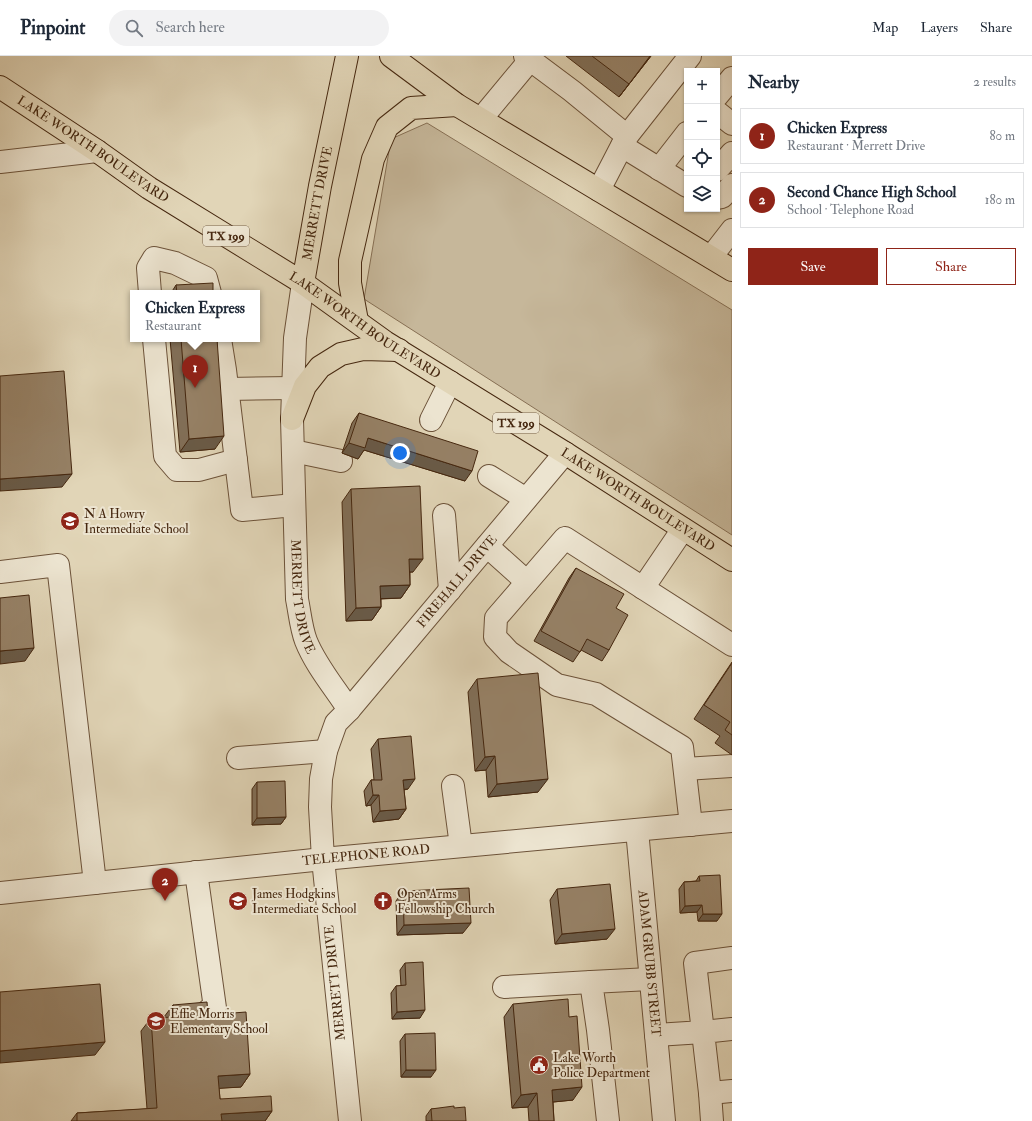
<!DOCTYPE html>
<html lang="en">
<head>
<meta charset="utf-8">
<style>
	:root { --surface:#fff; --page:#f2f2f3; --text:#1f2937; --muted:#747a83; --line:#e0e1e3; --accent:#8f2418 }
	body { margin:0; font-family:"IM FELL Double Pica",serif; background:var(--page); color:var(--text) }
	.controls { position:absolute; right:12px; top:12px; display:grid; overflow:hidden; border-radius:0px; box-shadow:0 1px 3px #0004 }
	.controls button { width:36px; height:36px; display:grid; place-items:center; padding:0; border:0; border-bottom:1px solid var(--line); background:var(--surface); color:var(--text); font:20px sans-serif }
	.you { position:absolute; left:400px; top:397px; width:14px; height:14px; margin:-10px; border:3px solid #fff; border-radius:50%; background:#1a73e8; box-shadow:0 0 0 6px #1a73e833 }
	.badge { display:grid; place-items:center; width:26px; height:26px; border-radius:50%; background:var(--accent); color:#fff; font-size:13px; font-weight:700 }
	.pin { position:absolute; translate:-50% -33px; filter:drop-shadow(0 1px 2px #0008) }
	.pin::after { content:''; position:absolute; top:21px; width:14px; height:12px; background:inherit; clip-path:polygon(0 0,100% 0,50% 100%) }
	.popup { position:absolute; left:130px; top:234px; width:130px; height:52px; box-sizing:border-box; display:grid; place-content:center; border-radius:0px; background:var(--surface); filter:drop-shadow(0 1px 3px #0005); font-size:13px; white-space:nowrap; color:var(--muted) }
	.popup b { font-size:15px; color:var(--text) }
	.popup::after { content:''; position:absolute; left:50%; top:100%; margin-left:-8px; border:8px solid transparent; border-top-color:var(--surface) }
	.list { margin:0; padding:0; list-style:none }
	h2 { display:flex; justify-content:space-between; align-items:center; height:52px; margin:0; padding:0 16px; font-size:17px }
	h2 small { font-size:13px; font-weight:400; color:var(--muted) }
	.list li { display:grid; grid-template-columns:26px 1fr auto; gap:12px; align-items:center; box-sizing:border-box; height:56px; margin:0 8px 8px; padding:0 8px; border:1px solid var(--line); border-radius:0px }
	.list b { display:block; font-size:15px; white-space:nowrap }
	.list p { margin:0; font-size:13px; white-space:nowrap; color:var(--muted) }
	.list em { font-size:13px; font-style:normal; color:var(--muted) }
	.actions { display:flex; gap:8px; padding:12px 16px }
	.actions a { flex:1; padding:9px 0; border:1px solid var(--accent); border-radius:0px; text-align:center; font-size:14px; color:var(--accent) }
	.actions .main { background:var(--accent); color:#fff }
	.icon { flex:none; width:22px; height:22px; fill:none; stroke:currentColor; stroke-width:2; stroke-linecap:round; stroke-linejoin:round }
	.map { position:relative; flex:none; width:732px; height:1065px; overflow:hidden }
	header { display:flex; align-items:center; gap:24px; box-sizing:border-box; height:56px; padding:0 20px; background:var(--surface); border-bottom:1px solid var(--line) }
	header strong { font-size:19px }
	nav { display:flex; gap:22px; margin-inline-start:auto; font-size:14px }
	.search { width:280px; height:36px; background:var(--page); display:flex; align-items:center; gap:10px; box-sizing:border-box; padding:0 14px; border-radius:22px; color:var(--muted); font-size:15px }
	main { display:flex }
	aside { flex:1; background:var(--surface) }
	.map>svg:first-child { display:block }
	.green { fill:#c6b79a; stroke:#866f54 }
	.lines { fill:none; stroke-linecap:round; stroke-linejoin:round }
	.minor-casing { stroke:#6c5239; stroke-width:24 }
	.major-casing { stroke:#45270f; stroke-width:24 }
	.highway-casing { stroke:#45270f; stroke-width:24 }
	.minor { stroke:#ece4d0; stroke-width:22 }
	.major { stroke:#e1d5b7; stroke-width:22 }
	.highway { stroke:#e1d5b7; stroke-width:22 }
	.wall { fill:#816f58; stroke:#45270f }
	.shaded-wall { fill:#695a47; stroke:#45270f }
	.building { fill:#968166; stroke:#45270f }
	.labels { text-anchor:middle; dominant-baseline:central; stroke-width:4; stroke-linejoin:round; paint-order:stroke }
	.shield { fill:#ece4d0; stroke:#776049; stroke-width:1 }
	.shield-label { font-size:12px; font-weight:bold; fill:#45270f }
	.street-label { font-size:13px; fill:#45270f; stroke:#ece4d0 }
	.poi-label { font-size:13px; fill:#45270f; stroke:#ece4d0; text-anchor:start }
</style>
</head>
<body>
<header>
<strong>Pinpoint</strong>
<div class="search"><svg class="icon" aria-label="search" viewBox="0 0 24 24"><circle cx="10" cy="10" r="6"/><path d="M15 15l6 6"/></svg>Search here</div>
<nav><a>Map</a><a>Layers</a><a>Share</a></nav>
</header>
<main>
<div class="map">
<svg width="732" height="1065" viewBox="0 0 732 1065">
	<rect width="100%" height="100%" fill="#e1d5b7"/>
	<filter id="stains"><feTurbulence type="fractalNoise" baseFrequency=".005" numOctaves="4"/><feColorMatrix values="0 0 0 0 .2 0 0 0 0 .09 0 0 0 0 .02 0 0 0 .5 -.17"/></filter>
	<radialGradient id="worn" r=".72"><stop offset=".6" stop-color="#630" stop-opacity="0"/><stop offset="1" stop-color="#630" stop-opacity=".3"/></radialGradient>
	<polygon class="green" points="427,67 732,254 732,479 364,243 391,83"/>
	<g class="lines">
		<g class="minor-casing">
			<g id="minor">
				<polyline points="525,0 572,35 627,80"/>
				<polyline points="717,40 732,22"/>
				<polyline points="717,56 732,68"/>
				<polyline points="481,63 530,4"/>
				<polyline points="622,90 687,130"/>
				<polyline points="0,106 97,95"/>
				<polyline points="659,113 687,77"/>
				<polyline points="717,114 732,97"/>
				<polyline points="599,134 627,80 690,0"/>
				<polyline points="717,142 722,141 732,129"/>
				<polyline points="711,201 732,174"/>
				<path id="s1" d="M 303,227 L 295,282 L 292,363 L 297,543 C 300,558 301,572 306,585 C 316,610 335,632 349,654"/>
				<polyline points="150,237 148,212 154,202 175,207 206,222 210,237"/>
				<polyline points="154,283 165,400 177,414 199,414 236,404"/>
				<polyline points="220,283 225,314 242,454 294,449"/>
				<polyline points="227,333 293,332"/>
				<polyline points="431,364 450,326"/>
				<polyline points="293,395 341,405"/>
				<polyline points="489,420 526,443"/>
				<polyline points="444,459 450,534"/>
				<polyline points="487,490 527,526"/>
				<polyline points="0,516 58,509 95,827"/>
				<polyline points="643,532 683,473"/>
				<polyline points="238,702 326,695"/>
				<polyline points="685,713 732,710"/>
				<polyline points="453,730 461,790"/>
				<polyline points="691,769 682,691 596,638 557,629 509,596 495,581 496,562 565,482 732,589"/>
				<path id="s2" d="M 637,774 L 664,1065"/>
				<polyline points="196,816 215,952 209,954"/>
				<path id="s3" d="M 0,837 L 323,803 L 732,765"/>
				<polyline points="504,931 591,926"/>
				<polyline points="732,973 703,976 710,1037 732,1035"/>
				<polyline points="656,979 703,976 695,907 732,902"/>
				<polyline points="710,1037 712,1065"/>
				<path id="s4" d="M 350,1065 L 323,803 L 320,751 L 321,723 L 326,695 L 336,667 L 349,654 L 565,397"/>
				<polyline points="608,1065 598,974 591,926 650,923"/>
			</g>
		</g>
		<g class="major-casing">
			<g id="major">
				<path id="s5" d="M 303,227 L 320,130 L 347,0"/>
			</g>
		</g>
		<g class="highway-casing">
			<g id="highway">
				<polyline points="391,0 457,49 732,214"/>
				<path id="s6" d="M 0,31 L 97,95 L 149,132 L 303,227 L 385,286 L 565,397 L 732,504"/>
				<polyline points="357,265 350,227 350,205 373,103 387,71 411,52 457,49"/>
				<polyline points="292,363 305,330 320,311 341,298 363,293 399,294"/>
			</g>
		</g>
		<use href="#minor" class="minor"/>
		<use href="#major" class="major"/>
		<use href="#highway" class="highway"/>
	</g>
	<g class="wall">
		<polygon points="566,0 651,0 619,41"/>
		<polygon points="176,229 213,237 171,237"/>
		<polygon points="170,283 217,283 215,393 180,396"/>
		<polygon points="359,357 465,425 364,394 358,403 342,397 352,367"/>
		<polygon points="351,433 413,516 410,516 410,529 401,542 381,543 381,551 372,564 346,565 342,446"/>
		<polygon points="576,512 616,552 609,594 602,605 581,594 573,606 534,585 569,522"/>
		<polygon points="732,606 732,699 715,687 720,680 694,663"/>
		<polygon points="477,623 538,736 488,741 486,714 475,715 468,636"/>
		<polygon points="378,683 408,733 404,734 406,753 399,763 373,766 371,749 366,750 364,735 371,724 374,724 371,693"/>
		<polygon points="257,726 286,761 281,768 252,769 252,733"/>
		<polygon points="699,820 717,865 698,865 697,856 680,857 679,833 684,826 696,825"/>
		<polygon points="557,833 607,883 555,888 550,844"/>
		<polygon points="403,835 463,877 397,879 396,845"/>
		<polygon points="405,907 420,962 392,963 391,937 396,930 401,930 400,914"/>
		<polygon points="513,948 573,1044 553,1046 554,1065 529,1065 528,1051 512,1052 504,961"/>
		<polygon points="173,949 208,959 250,1018 241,1031 219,1032 220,1043 272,1055 265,1065 71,1065 77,1057 147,1053 141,975 151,962 164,961"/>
		<polygon points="405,978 431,1021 401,1021 400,985"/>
		<polygon points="454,1052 466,1065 426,1065 426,1060 431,1053"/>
	</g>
	<g class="shaded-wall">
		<polygon points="650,0 651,0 619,41 629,28"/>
		<polygon points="224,380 215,393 180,396 189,383"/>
		<polygon points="368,382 472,415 465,425 364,394 358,403 342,397 349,387"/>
		<polygon points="72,418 62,431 0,435 0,423"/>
		<polygon points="409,503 423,503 413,516 400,516"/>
		<polygon points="410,529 401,542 371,543 380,530"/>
		<polygon points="381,551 372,564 346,565 356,552"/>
		<polygon points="34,592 25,605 0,608 0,595"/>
		<polygon points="495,700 486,714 475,715 485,701"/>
		<polygon points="415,723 408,733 396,734 403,724"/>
		<polygon points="548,723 538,736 488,741 497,728"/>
		<polygon points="373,739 379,739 371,749 366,750"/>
		<polygon points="406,753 399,763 373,766 380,755"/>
		<polygon points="286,761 281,768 252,769 257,762"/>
		<polygon points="702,849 697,856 680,857 685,850"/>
		<polygon points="703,858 722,858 717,865 698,865"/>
		<polygon points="471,867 463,877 397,879 404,869"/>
		<polygon points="615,873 607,883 555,888 562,878"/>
		<polygon points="425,954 420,962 392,963 397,956"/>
		<polygon points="105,986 95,999 0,1007 0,995"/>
		<polygon points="406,1014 436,1014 431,1021 401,1021"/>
		<polygon points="250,1018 241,1031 209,1033 218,1020"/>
		<polygon points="582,1031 573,1044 543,1047 552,1034"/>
		<polygon points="537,1037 528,1051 512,1052 521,1039"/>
		<polygon points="272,1055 265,1065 217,1065 221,1058"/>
	</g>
	<g class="building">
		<polygon points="592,0 650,0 629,28"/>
		<polygon points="213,227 213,237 177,237 176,229"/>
		<polygon points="181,283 217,283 224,380 189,383"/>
		<polygon points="64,315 72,418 0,423 0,320"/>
		<polygon points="359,357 478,395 472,415 368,382 365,392 349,387"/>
		<polygon points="420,430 423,503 409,503 410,529 380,530 381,551 356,552 351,433"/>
		<polygon points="576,512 624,538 616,552 628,559 609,594 587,583 580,596 541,575"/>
		<polygon points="29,539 34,592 0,595 0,542"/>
		<polygon points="732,607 732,679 725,674 730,666 704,649"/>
		<polygon points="538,617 548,723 497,728 495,700 485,701 477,623"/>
		<polygon points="411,680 415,723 403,724 406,753 380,755 379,739 373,739 371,724 382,724 378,683"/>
		<polygon points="285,725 286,761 257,762 257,726"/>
		<polygon points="720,819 722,858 703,858 702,849 685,850 684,826 700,825 699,820"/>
		<polygon points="610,828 615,873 562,878 557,833"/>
		<polygon points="469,832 471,867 404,869 403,835"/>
		<polygon points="423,906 425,954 397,956 396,930 406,929 405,907"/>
		<polygon points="100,928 105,986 0,995 0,936"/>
		<polygon points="568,943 569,961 577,960 582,1031 552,1034 554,1065 539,1065 537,1037 521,1039 513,948"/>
		<polygon points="207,946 208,959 246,956 250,1018 218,1020 220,1043 271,1040 272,1055 221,1058 222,1065 77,1065 77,1057 157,1052 151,962 174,961 173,949"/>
		<polygon points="435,977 436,1014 406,1014 405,978"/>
		<polygon points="454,1050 454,1052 465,1051 466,1065 432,1065 431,1053"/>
	</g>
	<defs>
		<g id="school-disc" transform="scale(1)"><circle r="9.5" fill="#8f2418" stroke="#ece4d0"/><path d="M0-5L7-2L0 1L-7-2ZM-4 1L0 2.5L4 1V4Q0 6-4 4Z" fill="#fff"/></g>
		<g id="church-disc" transform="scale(1)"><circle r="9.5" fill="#8f2418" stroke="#ece4d0"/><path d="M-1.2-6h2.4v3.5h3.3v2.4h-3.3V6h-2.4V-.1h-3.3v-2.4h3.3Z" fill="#fff"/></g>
		<g id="civic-disc" transform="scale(1)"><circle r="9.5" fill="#8f2418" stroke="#ece4d0"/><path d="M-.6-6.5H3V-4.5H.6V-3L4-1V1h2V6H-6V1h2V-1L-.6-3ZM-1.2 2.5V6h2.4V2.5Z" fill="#fff"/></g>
	</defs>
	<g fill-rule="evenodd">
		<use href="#school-disc" x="70" y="465"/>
		<use href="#school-disc" x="238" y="845"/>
		<use href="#church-disc" x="383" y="845"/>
		<use href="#school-disc" x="156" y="965"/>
		<use href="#civic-disc" x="539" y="1009"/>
	</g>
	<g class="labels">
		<g class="shield">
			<rect x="203" y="170" width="46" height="20" rx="3"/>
			<rect x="493" y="357" width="46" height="20" rx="3"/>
		</g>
		<g class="shield-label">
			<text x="226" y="180">TX 199</text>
			<text x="516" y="367">TX 199</text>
		</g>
		<g class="street-label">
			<text stroke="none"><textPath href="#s6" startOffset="112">LAKE WORTH BOULEVARD</textPath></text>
			<text stroke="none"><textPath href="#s5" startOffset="81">MERRETT DRIVE</textPath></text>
			<text stroke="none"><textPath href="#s6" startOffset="436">LAKE WORTH BOULEVARD</textPath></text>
			<text stroke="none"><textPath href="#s6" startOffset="760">LAKE WORTH BOULEVARD</textPath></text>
			<text stroke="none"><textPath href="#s4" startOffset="588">FIREHALL DRIVE</textPath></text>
			<text stroke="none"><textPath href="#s1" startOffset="315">MERRETT DRIVE</textPath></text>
			<text stroke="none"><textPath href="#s3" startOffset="368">TELEPHONE ROAD</textPath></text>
			<text stroke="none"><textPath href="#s2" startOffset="134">ADAM GRUBB STREET</textPath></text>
			<text transform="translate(335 927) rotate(-96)">MERRETT DRIVE</text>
		</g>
		<g class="poi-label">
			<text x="84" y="458">N A Howry<tspan x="84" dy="15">Intermediate School</tspan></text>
			<text x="252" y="838">James Hodgkins<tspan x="252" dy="15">Intermediate School</tspan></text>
			<text x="397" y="838">Open Arms<tspan x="397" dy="15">Fellowship Church</tspan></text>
			<text x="170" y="958">Effie Morris<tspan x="170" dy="15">Elementary School</tspan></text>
			<text x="553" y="1002">Lake Worth<tspan x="553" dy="15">Police Department</tspan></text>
		</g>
	</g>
	<rect width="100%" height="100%" filter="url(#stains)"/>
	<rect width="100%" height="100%" fill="url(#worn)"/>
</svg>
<div class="controls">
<button>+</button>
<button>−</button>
<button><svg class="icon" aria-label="locate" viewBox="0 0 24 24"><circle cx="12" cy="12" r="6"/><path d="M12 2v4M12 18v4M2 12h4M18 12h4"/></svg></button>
<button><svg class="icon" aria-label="layers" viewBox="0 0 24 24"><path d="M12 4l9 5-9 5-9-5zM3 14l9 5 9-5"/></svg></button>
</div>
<div class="you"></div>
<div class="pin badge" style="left:195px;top:332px">1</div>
<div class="popup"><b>Chicken Express</b>Restaurant</div>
<div class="pin badge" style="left:165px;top:845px">2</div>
</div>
<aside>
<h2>Nearby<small>2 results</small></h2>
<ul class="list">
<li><span class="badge">1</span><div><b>Chicken Express</b><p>Restaurant · Merrett Drive</p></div><em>80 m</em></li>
<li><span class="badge">2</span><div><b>Second Chance High School</b><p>School · Telephone Road</p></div><em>180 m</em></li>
</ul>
<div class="actions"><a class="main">Save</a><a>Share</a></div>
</aside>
</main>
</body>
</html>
